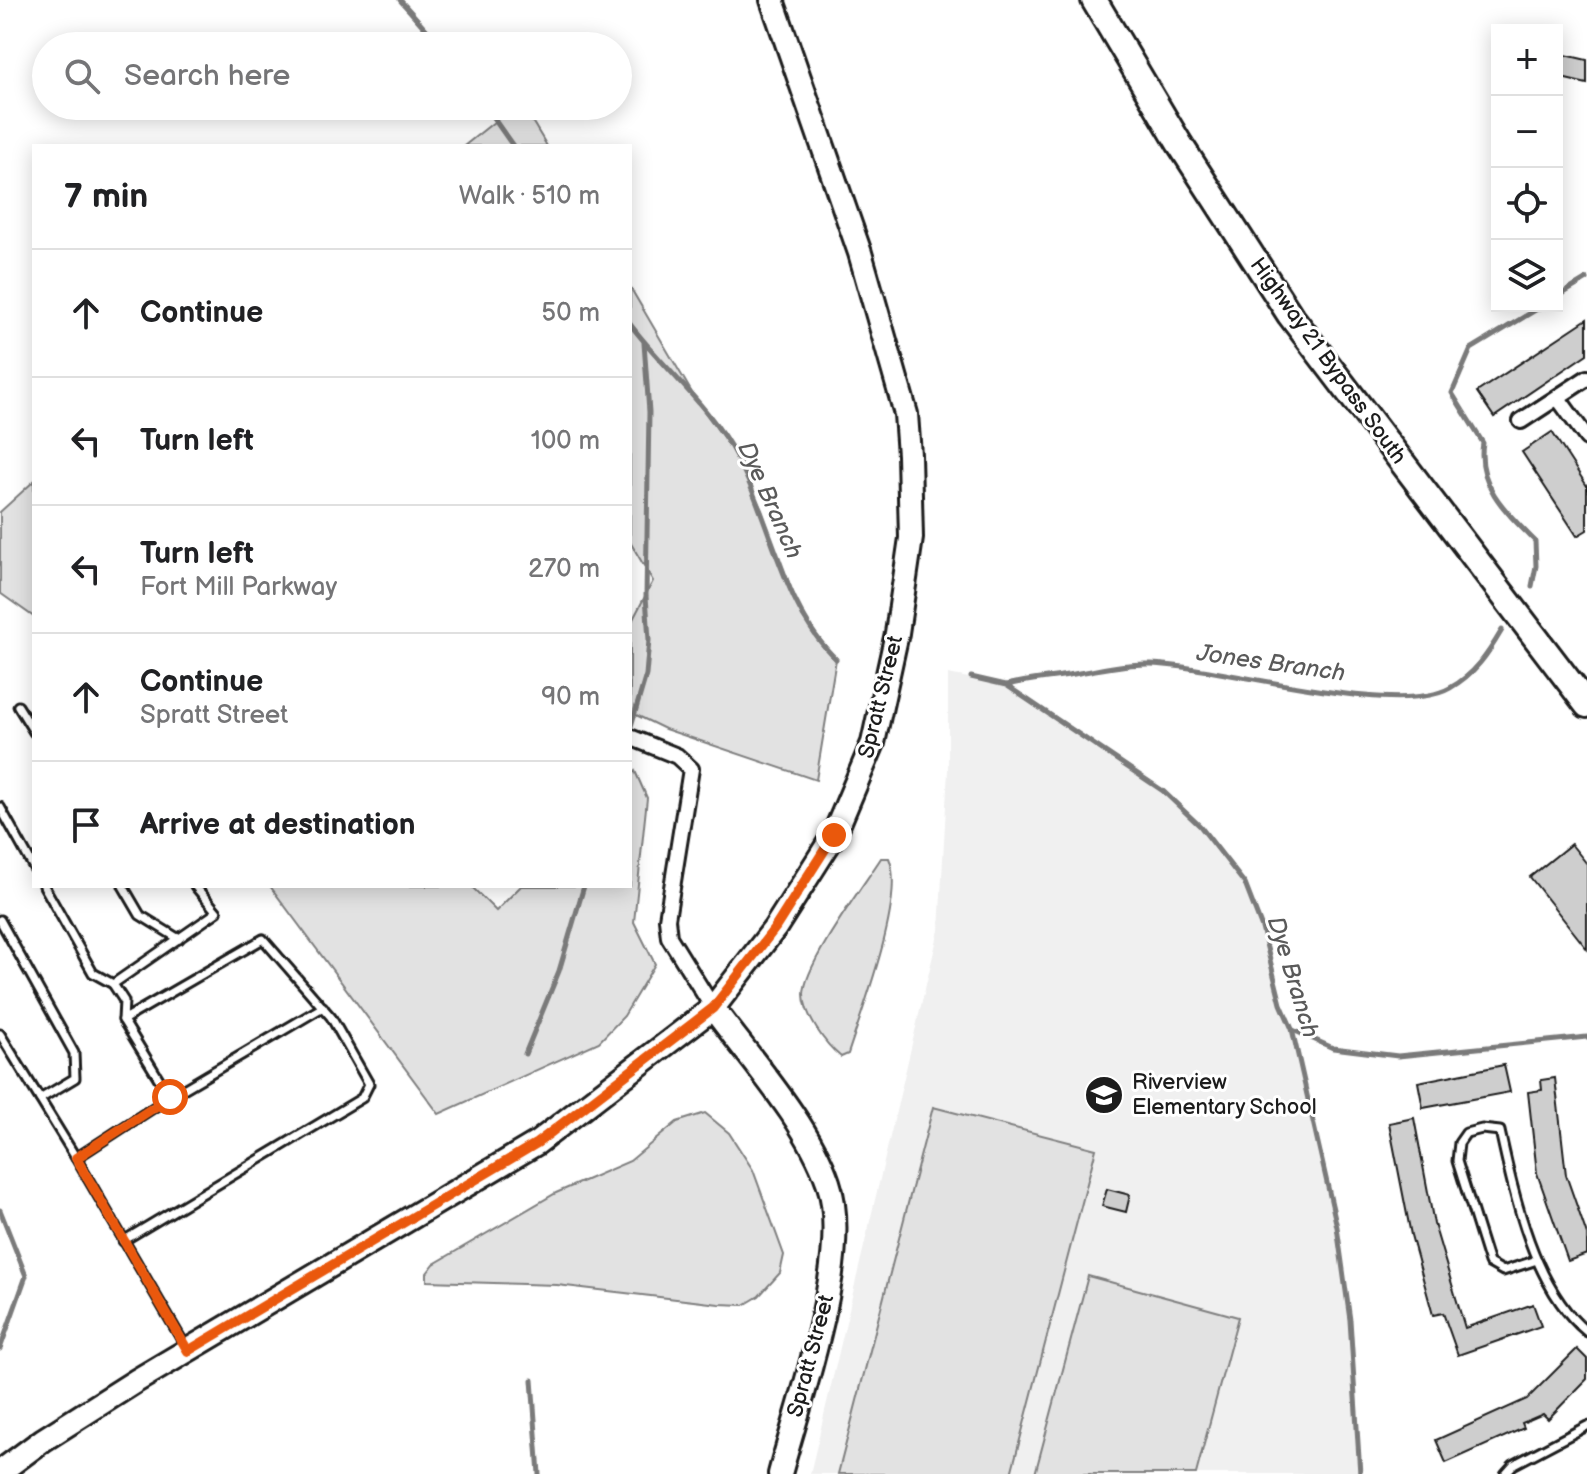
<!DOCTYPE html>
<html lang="en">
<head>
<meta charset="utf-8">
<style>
	:root { --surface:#fff; --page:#f6f6f6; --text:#202124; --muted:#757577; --line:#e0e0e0 }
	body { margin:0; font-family:"Balsamiq Sans",sans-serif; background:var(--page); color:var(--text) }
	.controls { position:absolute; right:24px; top:24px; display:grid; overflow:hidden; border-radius:0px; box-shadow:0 4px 20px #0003 }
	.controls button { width:72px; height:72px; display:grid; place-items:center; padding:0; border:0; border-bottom:2px solid var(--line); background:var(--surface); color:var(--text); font:40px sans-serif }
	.stop { position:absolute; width:24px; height:24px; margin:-18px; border:6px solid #ea580c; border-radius:50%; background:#fff }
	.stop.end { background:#ea580c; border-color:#fff; box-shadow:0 2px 8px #0008 }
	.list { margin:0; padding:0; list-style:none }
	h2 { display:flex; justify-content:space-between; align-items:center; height:104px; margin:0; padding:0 32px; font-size:34px }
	h2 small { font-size:26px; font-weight:400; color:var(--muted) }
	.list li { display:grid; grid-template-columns:52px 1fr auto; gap:24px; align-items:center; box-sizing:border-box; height:128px; padding:0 32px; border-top:2px solid var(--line) }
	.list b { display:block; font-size:30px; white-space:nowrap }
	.list p { margin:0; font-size:26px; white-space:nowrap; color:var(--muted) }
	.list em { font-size:26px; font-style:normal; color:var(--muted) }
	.icon { flex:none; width:44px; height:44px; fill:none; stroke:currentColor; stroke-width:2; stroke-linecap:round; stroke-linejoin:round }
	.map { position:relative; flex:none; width:1587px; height:1474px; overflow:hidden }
	.search { position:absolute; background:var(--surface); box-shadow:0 4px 20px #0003; left:32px; top:32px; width:600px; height:88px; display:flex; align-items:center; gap:20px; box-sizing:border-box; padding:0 28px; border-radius:44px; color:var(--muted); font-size:30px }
	.panel { position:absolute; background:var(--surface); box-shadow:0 4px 20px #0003; left:32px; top:144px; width:600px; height:744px; border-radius:0px }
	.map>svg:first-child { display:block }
	.built { fill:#f0f0f0 }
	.green { fill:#e2e2e2; stroke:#7f7f7f; stroke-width:2 }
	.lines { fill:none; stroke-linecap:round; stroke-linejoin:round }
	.stream { stroke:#7a7a7a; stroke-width:5 }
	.building { fill:#cecece; stroke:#1c1c1c; stroke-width:2 }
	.service-casing { stroke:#1c1c1c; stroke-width:13 }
	.minor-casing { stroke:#1c1c1c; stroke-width:20 }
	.secondary-casing { stroke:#1c1c1c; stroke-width:28 }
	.primary-casing { stroke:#1c1c1c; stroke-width:30 }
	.service { stroke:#fff; stroke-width:7 }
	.minor { stroke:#fff; stroke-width:14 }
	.secondary { stroke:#fff; stroke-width:22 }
	.primary { stroke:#fff; stroke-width:24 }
	.route { stroke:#ea580c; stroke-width:10 }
	.labels { text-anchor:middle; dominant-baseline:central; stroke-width:6; stroke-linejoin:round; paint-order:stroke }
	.street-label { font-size:22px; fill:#1c1c1c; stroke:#fff }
	.poi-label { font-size:22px; fill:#1c1c1c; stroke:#fff; text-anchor:start }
	.water-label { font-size:24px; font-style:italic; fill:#5a5a5a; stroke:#fff }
</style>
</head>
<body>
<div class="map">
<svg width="1587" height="1474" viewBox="0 0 1587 1474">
	<rect width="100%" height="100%" fill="#fff"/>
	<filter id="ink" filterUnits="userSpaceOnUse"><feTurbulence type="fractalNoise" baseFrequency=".0125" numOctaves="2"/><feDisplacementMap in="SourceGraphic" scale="16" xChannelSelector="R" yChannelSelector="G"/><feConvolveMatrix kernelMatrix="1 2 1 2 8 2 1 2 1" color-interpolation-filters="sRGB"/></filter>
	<g filter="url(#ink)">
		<polygon class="built" points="948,674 1006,685 1163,791 1221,849 1245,884 1262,928 1281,1004 1292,1029 1337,1227 1350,1320 1360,1474 810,1474 939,930 948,770"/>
		<g class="green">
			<polygon points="514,106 523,106 547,146 464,146"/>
			<polygon points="630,287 698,403 736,455 762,510 802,617 836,659 816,780 665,729 630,712 630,625 653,581 630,542"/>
			<polygon points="34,481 34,617 0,593 0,512"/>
			<polygon points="635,771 647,798 634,922 655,964 624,1016 599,1042 439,1114 270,886 471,886 496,911 521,886 630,886 630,776"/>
			<path d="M 881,858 L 889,858 C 906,898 862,1010 848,1054 L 841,1057 C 825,1044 804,1015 804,994 C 804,965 863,886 881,858 Z"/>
			<polygon points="933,1107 1096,1149 1011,1474 838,1474"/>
			<polygon points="705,1113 729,1133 753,1170 784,1255 780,1273 759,1296 744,1305 719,1304 557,1285 427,1281 427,1273 434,1264 556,1193 630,1161 677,1122"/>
			<polygon points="1088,1276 1238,1317 1196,1474 1035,1474"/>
		</g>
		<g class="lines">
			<g class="stream">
				<polyline points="400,0 441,46"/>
				<polyline points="485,106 513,146"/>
				<polyline points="1557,297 1587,279"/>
				<path d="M 630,324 C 664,369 711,407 737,458 C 772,522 783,609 836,659"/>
				<path d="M 1532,586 L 1536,566 L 1535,541 C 1507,513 1476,485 1483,443 L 1452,393 L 1471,349 L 1542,306"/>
				<polyline points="971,677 1006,685 1163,791 1200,826 1245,884 1262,928 1281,1004 1292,1029 1337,1227 1350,1320 1360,1474"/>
				<path d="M 1007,685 C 1031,679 1055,678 1079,673 C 1103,669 1127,663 1151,664 C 1221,666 1396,719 1450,688 C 1475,674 1488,654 1502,630"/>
				<polyline points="631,726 646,675 649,640 646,596 649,412 644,343"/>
				<polyline points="1293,1030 1333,1048 1398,1056 1587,1037"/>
				<polyline points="525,1054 559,971 584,886"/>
				<polyline points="0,1210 26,1276 0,1349"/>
				<polyline points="532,1380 539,1474"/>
			</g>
		</g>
		<g class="building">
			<polygon points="1557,53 1587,60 1587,84 1557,77"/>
			<polygon points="1587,319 1587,354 1494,417 1477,392"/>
			<polygon points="1552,432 1587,486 1587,530 1577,536 1522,452"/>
			<polygon points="1571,844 1587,864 1587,949 1530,877"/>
			<polygon points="1504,1065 1510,1092 1423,1108 1418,1082"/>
			<polygon points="1555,1078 1566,1175 1587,1235 1587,1254 1568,1261 1537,1173 1528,1092 1542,1090 1541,1080"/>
			<polygon points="1414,1118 1434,1224 1465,1328 1533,1304 1541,1326 1458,1355 1443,1313 1433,1315 1411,1235 1389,1123"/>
			<polygon points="1107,1189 1130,1195 1126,1212 1102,1206"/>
			<polygon points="1577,1349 1587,1359 1587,1379 1548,1419 1543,1414 1522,1423 1524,1428 1446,1463 1436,1440 1527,1399"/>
		</g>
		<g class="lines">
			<g class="service-casing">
				<g id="service">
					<polyline points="18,706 34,732"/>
					<polyline points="0,807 34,868"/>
					<polyline points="44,886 93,973 113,984"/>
					<polyline points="123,886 140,915 179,939"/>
					<polyline points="0,920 74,1053 75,1078 40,1099"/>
					<polyline points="123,1020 263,939 331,1017 369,1084 362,1098 123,1241"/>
					<polyline points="0,1034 76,1158"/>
					<polyline points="170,1097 123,1020 124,1001 113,984 217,912 195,886"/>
					<path d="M 1537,1260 L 1503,1271 L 1489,1263 L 1457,1161 L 1459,1143 L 1466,1133 L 1482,1129 L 1500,1131 C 1514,1195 1534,1289 1587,1332"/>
					<polyline points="187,1349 76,1158 170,1097 323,1007"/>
					<polyline points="1505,1474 1513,1465 1587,1426"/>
				</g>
			</g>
			<g class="minor-casing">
				<g id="minor">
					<polyline points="1558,398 1587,438"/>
					<polyline points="1521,421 1587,378"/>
					<polyline points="630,737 677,756 691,769 667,919 669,937 713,1008"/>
				</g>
			</g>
			<g class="secondary-casing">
				<g id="secondary">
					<path d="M 713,1008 C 751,1060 807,1121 828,1182 C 853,1254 800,1398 780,1474"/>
					<polyline points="0,1472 43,1440 136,1381 537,1143 713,1008 775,928 834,835 873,743 897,633 911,538 909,455 906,414 860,253 772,0"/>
				</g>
			</g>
			<g class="primary-casing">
				<polyline id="primary" points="1094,0 1179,143 1290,315 1587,705"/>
			</g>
			<use href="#service" class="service"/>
			<use href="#minor" class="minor"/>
			<use href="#secondary" class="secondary"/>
			<use href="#primary" class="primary"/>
		</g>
	</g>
	<g class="lines" filter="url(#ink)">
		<polyline class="route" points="170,1097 76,1158 188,1351 537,1143 713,1008 775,928 834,835"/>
	</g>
	<defs>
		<g id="school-disc" transform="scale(2)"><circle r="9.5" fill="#1c1c1c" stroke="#fff"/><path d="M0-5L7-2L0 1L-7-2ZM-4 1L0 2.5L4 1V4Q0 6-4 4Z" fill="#fff"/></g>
	</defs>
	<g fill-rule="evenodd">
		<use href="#school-disc" x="1104" y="1095"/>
	</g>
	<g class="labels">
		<g class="street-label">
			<text transform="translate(1328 361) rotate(54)">Highway 21 Bypass South</text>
			<text transform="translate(881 697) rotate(-76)">Spratt Street</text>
			<text transform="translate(811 1356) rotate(-75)">Spratt Street</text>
		</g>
		<g class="poi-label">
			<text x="1132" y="1082">Riverview<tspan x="1132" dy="25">Elementary School</tspan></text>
		</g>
		<g class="water-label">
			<text transform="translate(770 500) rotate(66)">Dye Branch</text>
			<text transform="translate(1271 663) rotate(8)">Jones Branch</text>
			<text transform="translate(1293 977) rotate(73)">Dye Branch</text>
		</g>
	</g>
</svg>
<div class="controls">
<button>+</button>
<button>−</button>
<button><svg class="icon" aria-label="locate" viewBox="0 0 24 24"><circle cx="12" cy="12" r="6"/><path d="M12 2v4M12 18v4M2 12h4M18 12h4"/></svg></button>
<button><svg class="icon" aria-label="layers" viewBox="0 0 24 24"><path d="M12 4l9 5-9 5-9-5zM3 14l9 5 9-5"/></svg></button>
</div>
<div class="stop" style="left:170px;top:1097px"></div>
<div class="stop end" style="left:834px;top:835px"></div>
<div class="search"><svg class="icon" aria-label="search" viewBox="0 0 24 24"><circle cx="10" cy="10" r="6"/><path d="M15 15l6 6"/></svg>Search here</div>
<section class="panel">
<h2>7 min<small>Walk · 510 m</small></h2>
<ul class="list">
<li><svg class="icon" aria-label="ahead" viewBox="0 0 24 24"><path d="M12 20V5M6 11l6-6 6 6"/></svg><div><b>Continue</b></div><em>50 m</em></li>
<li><svg class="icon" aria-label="left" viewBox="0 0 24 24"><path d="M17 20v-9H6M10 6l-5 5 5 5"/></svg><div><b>Turn left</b></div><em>100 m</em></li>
<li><svg class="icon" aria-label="left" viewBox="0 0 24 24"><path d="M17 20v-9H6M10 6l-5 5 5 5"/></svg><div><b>Turn left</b><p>Fort Mill Parkway</p></div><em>270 m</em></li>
<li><svg class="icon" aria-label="ahead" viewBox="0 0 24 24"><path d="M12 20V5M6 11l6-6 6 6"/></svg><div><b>Continue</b><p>Spratt Street</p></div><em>90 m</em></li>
<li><svg class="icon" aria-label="arrive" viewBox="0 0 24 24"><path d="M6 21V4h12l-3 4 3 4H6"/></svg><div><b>Arrive at destination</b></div></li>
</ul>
</section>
</div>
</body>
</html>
